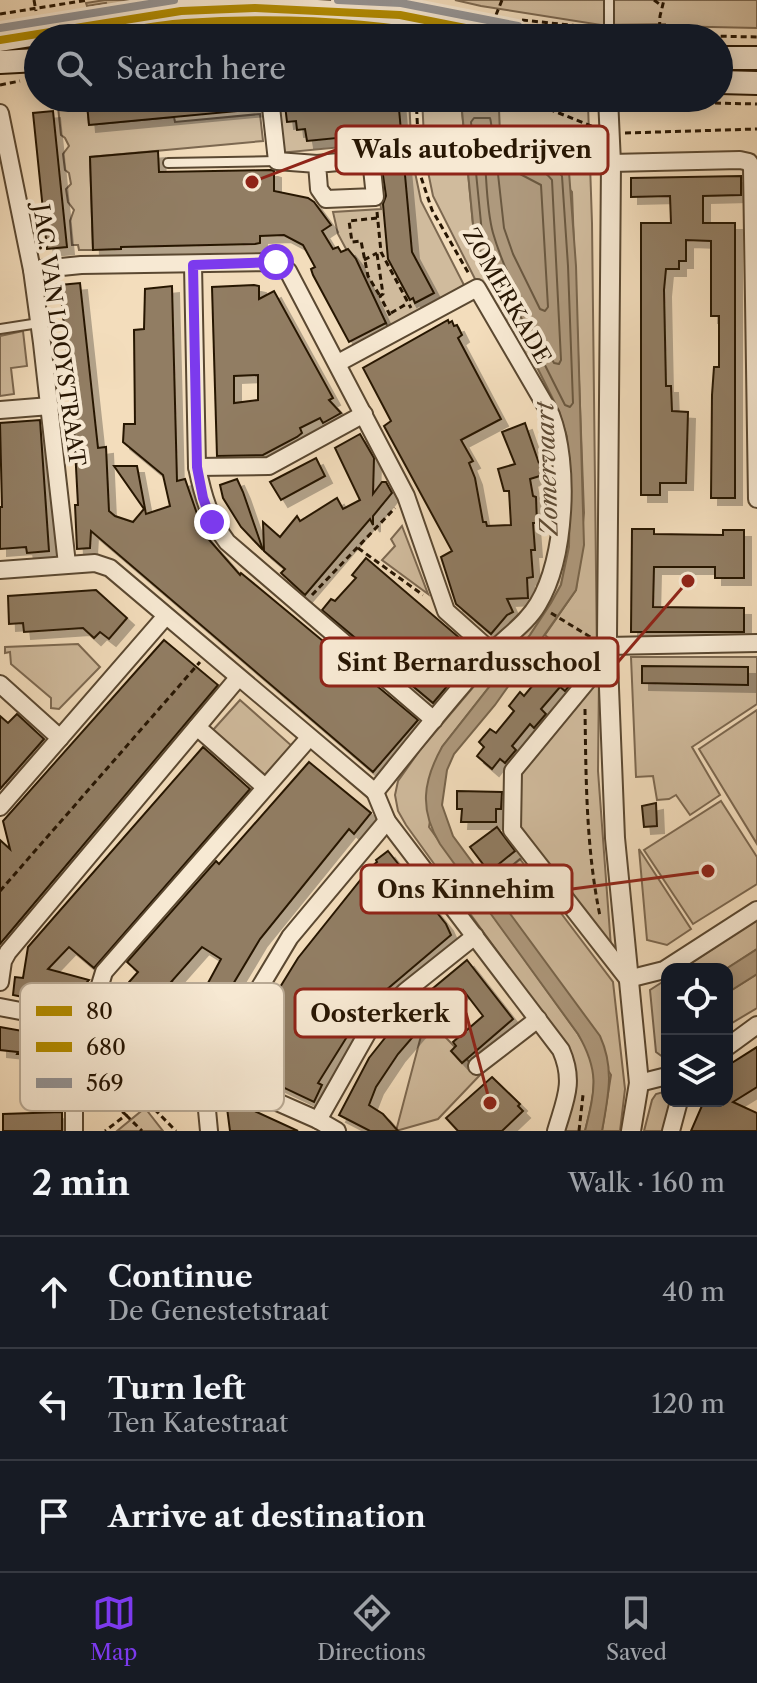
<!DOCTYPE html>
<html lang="en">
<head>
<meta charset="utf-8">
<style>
	:root { --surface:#171b24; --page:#242831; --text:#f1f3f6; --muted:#9ea1a6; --line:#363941; --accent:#7c3aed }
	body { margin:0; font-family:"Libre Caslon Text",serif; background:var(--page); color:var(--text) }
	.controls { position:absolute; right:24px; bottom:24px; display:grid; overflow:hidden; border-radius:16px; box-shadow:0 4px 20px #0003 }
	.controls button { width:72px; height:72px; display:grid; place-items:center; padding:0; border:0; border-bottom:2px solid var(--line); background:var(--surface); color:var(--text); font:40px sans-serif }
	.stop { position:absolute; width:24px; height:24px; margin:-18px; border:6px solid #7c3aed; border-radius:50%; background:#fff }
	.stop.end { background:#7c3aed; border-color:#fff; box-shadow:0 2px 8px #0008 }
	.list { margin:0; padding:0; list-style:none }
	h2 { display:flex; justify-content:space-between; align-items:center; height:104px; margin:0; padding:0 32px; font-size:34px }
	h2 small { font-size:26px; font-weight:400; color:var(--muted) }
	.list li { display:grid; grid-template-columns:52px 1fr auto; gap:24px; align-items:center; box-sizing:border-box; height:112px; padding:0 32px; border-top:2px solid var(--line) }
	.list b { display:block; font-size:30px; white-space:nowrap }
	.list p { margin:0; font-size:26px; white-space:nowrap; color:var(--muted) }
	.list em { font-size:26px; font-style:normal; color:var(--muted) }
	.icon { flex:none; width:44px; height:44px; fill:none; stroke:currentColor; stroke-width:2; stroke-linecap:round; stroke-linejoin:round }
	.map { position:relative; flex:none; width:757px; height:1131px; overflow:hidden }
	.search { position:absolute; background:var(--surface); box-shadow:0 4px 20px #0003; left:24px; right:24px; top:24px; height:88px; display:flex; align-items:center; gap:20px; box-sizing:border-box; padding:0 28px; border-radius:44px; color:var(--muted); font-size:30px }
	.sheet { height:440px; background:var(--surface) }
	nav { display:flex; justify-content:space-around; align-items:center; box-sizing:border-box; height:112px; border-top:2px solid var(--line); background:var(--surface); font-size:22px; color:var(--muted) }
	nav a { display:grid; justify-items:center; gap:4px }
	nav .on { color:var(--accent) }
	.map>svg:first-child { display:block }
	.green { fill:#d0bb9d; stroke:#7c6850; stroke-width:2 }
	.water { fill:#ae997d; stroke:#78654c; stroke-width:2 }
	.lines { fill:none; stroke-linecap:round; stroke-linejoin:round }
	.shore { stroke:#6a5840; stroke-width:2 }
	.building { fill:#917d63; stroke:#271603; stroke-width:2; fill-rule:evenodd; filter:url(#shadow) }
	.service-casing { stroke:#5a4831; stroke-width:12 }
	.minor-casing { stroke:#5a4831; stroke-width:20 }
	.tertiary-casing { stroke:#5a4831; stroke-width:22 }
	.secondary-casing { stroke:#271603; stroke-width:26 }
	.path { stroke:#271603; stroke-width:3; stroke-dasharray:6 4; stroke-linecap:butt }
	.service { stroke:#f7e9d3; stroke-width:8 }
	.minor { stroke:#f7e9d3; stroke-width:16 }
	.tertiary { stroke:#f7e9d3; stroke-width:18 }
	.secondary { stroke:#f7e9d3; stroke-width:22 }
	.bus-1-casing { stroke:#f7e9d3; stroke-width:14 }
	.bus-2-casing { stroke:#f7e9d3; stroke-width:14 }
	.bus-3-casing { stroke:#f7e9d3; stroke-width:14 }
	.bus-1 { stroke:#b38c01; stroke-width:8 }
	.bus-2 { stroke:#b38c01; stroke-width:8 }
	.bus-3 { stroke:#949495; stroke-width:8 }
	.route { stroke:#7c3aed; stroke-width:10 }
	.labels { text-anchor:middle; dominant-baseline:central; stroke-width:8; stroke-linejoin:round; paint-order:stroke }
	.street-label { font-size:22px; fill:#271603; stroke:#f7e9d3 }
	.water-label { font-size:24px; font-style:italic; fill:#5d4a34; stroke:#f7e9d3 }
	.key { fill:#f7e9d3; stroke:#b9aa95; stroke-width:2 }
	.key-label { font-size:22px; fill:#271603 }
	.leader { fill:none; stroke:#8f2418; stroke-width:3 }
	.callout-dot { fill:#8f2418; stroke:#f7e9d3; stroke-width:3 }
	.callout { fill:#f7e9d3; stroke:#8f2418; stroke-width:3 }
	.callout-label { font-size:24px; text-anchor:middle; font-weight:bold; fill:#271603 }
</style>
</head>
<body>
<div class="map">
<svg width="757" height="1131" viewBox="0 0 757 1131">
	<defs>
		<filter id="shadow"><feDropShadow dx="7" dy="7" stdDeviation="0" flood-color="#0004"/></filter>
	</defs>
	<rect width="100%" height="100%" fill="#f3ddbc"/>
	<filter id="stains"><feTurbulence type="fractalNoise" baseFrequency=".0025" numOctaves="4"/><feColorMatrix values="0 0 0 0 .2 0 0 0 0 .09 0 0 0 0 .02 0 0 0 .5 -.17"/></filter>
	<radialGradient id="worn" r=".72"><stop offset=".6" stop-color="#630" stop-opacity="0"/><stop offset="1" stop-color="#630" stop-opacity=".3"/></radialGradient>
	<g class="green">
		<polygon points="105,0 264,0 107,8 106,3 87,6 86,3"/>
		<polygon points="455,0 757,0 757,28 665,26 665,24 601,25 481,6"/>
		<polygon points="216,18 327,19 327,27 219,27 117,38 57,38 126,27"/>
		<polygon points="273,98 409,98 412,158 421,201 464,285 389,329 338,234 333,212 381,209 374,144 279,153"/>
		<path d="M 422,98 L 546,98 L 588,104 L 592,223 L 597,658 L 586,670 L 545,635 L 576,590 L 584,513 L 572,192 L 530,145 L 509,141 L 462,111 L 474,235 L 486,265 L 559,410 L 567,437 L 570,493 L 569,547 L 561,585 L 551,603 L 530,635 L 442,747 L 429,827 L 578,1034 C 582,1041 589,1050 591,1058 C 598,1081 591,1108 585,1131 L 563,1131 L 574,1083 L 574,1064 L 562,1041 L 406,825 L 398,811 L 395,795 L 398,781 L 420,750 L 536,613 L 565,512 L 542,392 L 475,279 L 433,196 L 425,157 Z"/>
		<polygon points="87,104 89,125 174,117 175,122 260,114 263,141 90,157 93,250 79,250 78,245 72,245 70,221 74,210 68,202 66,189 71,184 69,173 65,170 63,154 69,146 65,138 61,135 58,107"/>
		<polygon points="23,331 27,366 11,368 14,394 0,396 0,336"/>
		<polygon points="402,526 428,594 382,560 395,546 391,539"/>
		<polygon points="78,644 100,667 59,709 51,708 51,698 11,664 10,652 5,653 5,647"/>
		<polygon points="631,657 757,657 757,704 692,747 720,795 690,815 676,795 669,799 657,800 653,776 636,777"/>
		<polygon points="599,679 598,771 611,947 518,827 519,776"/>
		<polygon points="240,700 293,747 266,776 213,730"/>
		<polygon points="757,710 757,844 699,749"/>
		<polygon points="721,801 757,857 757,884 693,924 644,850"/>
		<polygon points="639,849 691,929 667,945 647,940"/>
		<polygon points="520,859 613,982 625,1089 620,1131 602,1131 611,1075 488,885"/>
		<polygon points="757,920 757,949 726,969 682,969"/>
		<polygon points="757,974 757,1008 727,1026 727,993"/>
		<polygon points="667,979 667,1060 656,1052 650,990"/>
		<polygon points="426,1017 481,1074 438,1119 396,1131"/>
		<polygon points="667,1091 667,1101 674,1101 665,1131 644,1131 652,1100 656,1094"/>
		<polygon points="145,1108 163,1131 117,1131"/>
	</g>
	<g class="water">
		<path d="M 499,109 L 500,134 C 511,142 520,141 531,146 C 546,151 559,160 569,172 L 576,266 L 584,545 L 576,590 L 495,705 L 454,754 L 447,770 L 442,805 L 453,836 L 600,1036 C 615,1069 608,1097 602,1131 L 585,1131 C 595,1090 600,1072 578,1034 L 440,844 C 419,810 423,781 442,747 L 530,635 L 551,603 L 561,585 L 569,547 L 570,493 L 567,437 L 559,411 L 486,265 L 474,234 L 462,111 Z"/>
		<polygon points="757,949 757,974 727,993 726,969"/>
	</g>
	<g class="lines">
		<g class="shore">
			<path d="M 490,118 C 492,124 491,133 494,138 C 503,154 544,151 562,176 L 568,266 L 573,403 L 570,407 L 565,405 L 493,262 L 482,233 L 471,122 L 474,118 Z"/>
			<path d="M 487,148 C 493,151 498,156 504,158 C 521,164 540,164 552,180 L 561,360 L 559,364 L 554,363 C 532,322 506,278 493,233 C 486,208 487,178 484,152 Z"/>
			<polygon points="501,170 520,174 541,185 548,307 545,311 540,309 513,254 504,228 498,174"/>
		</g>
	</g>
	<g class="building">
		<polygon points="154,98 258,98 259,109 89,125 87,104"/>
		<polygon points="358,98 398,98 412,252 434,293 415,303 413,298 410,300 388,259 383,204 386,196 377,134 307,141 305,129 297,130 296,121 287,122 285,105"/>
		<polygon points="53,111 67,247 47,249 33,113"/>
		<polygon points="158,151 159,172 271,170 274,171 274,191 308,198 314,202 331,225 322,231 333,249 338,247 341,252 348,249 356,259 386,323 349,342 313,275 311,269 315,267 303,245 284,235 260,236 260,243 255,244 121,247 121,249 93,250 90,157"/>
		<polygon points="741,176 741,195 703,196 703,223 735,223 735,498 711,498 712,395 714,367 719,367 719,316 711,316 711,241 686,240 686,261 679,261 679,269 666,269 664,290 666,386 671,386 672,411 688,412 686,483 660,483 660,495 641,495 641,223 671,223 670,196 631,197 631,178"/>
		<polygon points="80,283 98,448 106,447 109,511 115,516 133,522 144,509 114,466 137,466 146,514 170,506 163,475 123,442 124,424 135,424 134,330 144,329 145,289 172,286 177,481 185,479 204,534 240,575 241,573 264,592 418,720 373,772 91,531 90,548 77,549 75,505 78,505 74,429 60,285"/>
		<path d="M 254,285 L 259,286 L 259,299 L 274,291 L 333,398 L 329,400 L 341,413 L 323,423 L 320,418 L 300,428 L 302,433 L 297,437 L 263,455 L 217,456 L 212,287 ZM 258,375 L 258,400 L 234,403 L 234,376 Z"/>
		<polygon points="448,320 449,323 452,321 454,326 457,325 462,335 458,338 501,419 461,440 473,461 469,463 475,478 483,522 486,522 487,526 511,525 509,491 504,491 498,469 515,464 502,432 525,423 543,475 530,479 533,496 536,497 537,523 533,523 535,550 531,550 533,577 527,578 528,598 507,599 513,612 507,615 491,634 456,604 441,557 452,551 384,426 391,421 363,368"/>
		<polygon points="40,420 49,551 27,553 26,547 0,549 0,507 2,507 0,423"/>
		<polygon points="360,434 374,458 373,494 382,482 386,482 392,493 373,516 373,525 370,519 305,595 281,573 285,569 264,551 263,522 280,537 297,516 300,521 337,498 343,509 360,500 335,448"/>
		<polygon points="316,458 325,476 281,500 270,482"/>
		<polygon points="237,479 243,492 263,550 241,527 223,498 220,485"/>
		<polygon points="632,529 654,529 654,534 723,535 723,530 744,530 744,578 715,578 715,567 654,567 653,607 744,608 744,632 631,632"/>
		<polygon points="366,558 476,652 433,703 322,610 331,599 335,601 356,578 352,575"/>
		<polygon points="96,590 127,618 109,639 100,632 94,638 83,628 24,632 23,623 9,624 8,596"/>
		<polygon points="164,640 218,685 0,944 0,840 10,849 3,821"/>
		<polygon points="550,656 576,677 565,691 560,687 541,709 546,714 534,728 530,724 512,746 516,750 505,763 500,759 492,769 477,756 484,747 479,742 490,729 496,733 514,711 509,706 520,692 524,696 543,673 539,670"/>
		<polygon points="642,666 748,667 748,685 642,683"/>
		<polygon points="17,714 44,739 0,789 0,716 8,723"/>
		<polygon points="203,747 250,789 94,968 69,947 48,969 89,980 80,990 87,991 81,1009 13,995 15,977 23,978 28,947"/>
		<path d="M 309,762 L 371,813 L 354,834 L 349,829 L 260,939 L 220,1006 L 205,1049 L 108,1015 L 117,988 L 123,989 L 138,972 L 127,962 L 216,861 L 219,864 ZM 202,947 L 221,959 L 202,994 L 171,982 Z"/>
		<polygon points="457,791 502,792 501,809 496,809 496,822 461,822 462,809 457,809"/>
		<polygon points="656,803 657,826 644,827 642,806"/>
		<polygon points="497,827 515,851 489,872 470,847"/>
		<polygon points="388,851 446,924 451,935 365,1008 318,1083 322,1085 314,1102 236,1065 240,1052 298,958 370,868 377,862 376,860"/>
		<polygon points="467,960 513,1019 462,1063 451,1051 456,1046 453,1042 483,1016 463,990 417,1032 398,1054 376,1087 369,1105 383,1114 398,1131 370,1131 339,1115 369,1058 408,1009"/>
		<polygon points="0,1027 34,1033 34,1038 50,1038 49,1042 62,1042 62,1091 30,1091 30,1054 17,1054 18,1052 0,1050"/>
		<polygon points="757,1047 757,1087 733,1102 757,1113 757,1131 691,1131 704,1101 727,1101 727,1066"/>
		<polygon points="492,1077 520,1104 518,1106 523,1111 502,1131 458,1131 446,1118"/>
		<polygon points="235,1102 298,1131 230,1131 227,1108"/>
		<polygon points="62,1112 62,1131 3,1131 3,1114"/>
	</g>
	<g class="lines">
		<g class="service-casing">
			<g id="service">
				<polyline points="609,0 609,38"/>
				<polyline points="168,163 277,161"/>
				<polyline points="0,329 39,323"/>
			</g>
		</g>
		<g class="minor-casing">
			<g id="minor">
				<polyline points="270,98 277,161 317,164 371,159 375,197 326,199 319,189 317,164"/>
				<polyline points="0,113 32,270 42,343 67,564"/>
				<polyline points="611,163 740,160 749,162 752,168 757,499"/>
				<path d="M 193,265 L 197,467 C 203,496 209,518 227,542 L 434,720"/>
				<polyline points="32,270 81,265 276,262 288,271 406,496 446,611 492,652"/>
				<path d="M 338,363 L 477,288 L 551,415 C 570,464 566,558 538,604 C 527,623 507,636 492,652 C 451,696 413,745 375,792"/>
				<polyline points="0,410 50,406"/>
				<polyline points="197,467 269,466 364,414"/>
				<polyline points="0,570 95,563 110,568 375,792"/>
				<polyline points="607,646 757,643"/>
				<polyline points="607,657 513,771 512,830 628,979 664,970 757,910"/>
				<polyline points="0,684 60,738"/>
				<polyline points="197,727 265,787"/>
				<path d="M 375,792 L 387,821 L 561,1050 C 575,1082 565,1100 556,1131"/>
				<polyline points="0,807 165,617"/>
				<polyline points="0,982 3,961 8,952 238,678"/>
				<polyline points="0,1007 88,1024 209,1072 318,1120 337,1131"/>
				<polyline points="88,1024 104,972 309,738"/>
				<polyline points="727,1047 757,1025"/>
				<polyline points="477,1066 538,1019"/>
				<polyline points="639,1083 667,1076"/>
				<polyline points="318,1120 373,1023 406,991 475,936"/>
				<polyline points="74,1131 74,1022"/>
				<polyline points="209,1131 207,1110 209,1072 290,937 387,821"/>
				<polyline points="671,1131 679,1101"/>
			</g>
		</g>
		<g class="tertiary-casing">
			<polyline id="tertiary" points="608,98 611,163 607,638 615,838 639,1083 631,1131"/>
		</g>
		<g class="secondary-casing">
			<g id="secondary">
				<path d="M 188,38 C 247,32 308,30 367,38"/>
				<polyline points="0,40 181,11 255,8 400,15 516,38"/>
				<polyline points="719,58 757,58"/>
				<polyline points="0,62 38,60"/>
				<polyline points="719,82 757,83"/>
			</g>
		</g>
		<g class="path">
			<polyline points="34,0 36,11"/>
			<polyline points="654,0 662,6"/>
			<polyline points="0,14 88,0"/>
			<polyline points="496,15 502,0"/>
			<polyline points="522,20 598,28"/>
			<polyline points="621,30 660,35 757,37"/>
			<polyline points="659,38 660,16 664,0"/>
			<polyline points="0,85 20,81"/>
			<polyline points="416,98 420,174 432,210 469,274"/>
			<polyline points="521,98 594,127"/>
			<polyline points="625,101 757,104"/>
			<polyline points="625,133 757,129"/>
			<polyline points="377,212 381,252 411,308"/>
			<polyline points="377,218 349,221 352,242 361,241 368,276 380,296"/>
			<polyline points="377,254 383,294 380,296 392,319"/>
			<polyline points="364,260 377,253"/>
			<polyline points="391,313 408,303"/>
			<polyline points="358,548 423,595"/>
			<polyline points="312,595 395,508"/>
			<polyline points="551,613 592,638"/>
			<path d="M 585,709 C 586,779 586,848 600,916"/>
			<polyline points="0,891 200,662"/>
			<polyline points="90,1047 95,1049 176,1131"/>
			<polyline points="97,1049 173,1076"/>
			<polyline points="188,1081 190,1082 191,1095"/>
			<polyline points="104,1095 119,1076"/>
			<polyline points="89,1098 104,1095 126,1115 105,1131"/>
			<polyline points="126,1115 142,1131"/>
			<polyline points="579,1131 583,1095"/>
		</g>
		<use href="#service" class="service"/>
		<use href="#minor" class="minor"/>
		<use href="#tertiary" class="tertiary"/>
		<use href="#secondary" class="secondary"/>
		<g class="bus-1-casing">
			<polyline id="bus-1" points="0,40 181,11 255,8 400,15 516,38"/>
		</g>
		<g class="bus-2-casing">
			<path id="bus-2" d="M 88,38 C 120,33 153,25 185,23 C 274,17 367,21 454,38"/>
		</g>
		<g class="bus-3-casing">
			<g id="bus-3">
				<polyline points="338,0 401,3 518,26"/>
				<polyline points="0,28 174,0"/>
			</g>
		</g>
		<use href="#bus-1" class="bus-1"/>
		<use href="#bus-2" class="bus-2"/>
		<use href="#bus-3" class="bus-3"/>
	</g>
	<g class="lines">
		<polyline class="route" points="212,522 203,498 197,467 193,265 276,262"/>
	</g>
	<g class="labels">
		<g class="street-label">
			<text transform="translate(507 296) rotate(60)">ZOMERKADE</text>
			<text transform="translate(59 335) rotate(82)">JAC. VAN LOOYSTRAAT</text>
		</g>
		<g class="water-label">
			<text transform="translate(547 469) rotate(-92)">Zomervaart</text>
		</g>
	</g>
	<rect x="20" y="983" width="264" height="128" rx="12" class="key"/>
	<rect x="36" y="1006" width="36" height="10" fill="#b38c01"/>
	<rect x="36" y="1042" width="36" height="10" fill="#b38c01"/>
	<rect x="36" y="1078" width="36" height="10" fill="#949495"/>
	<g class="key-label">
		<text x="86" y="1019">80</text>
		<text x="86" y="1055">680</text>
		<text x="86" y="1091">569</text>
	</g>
	<path class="leader" d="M252 182L336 150M688 581L618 662M708 871L572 889M490 1103L466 1013"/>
	<g class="callout-dot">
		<circle cx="252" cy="182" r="8"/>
		<circle cx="688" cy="581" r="8"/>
		<circle cx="708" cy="871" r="8"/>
		<circle cx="490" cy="1103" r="8"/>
	</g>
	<g class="callout">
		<rect x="336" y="126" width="272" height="48" rx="8"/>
		<rect x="321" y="638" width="297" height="48" rx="8"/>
		<rect x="361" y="865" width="211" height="48" rx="8"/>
		<rect x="295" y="989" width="171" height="48" rx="8"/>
	</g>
	<g class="callout-label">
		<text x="472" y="158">Wals autobedrijven</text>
		<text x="469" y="671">Sint Bernardusschool</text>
		<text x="466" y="898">Ons Kinnehim</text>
		<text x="380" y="1022">Oosterkerk</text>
	</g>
	<rect width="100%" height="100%" filter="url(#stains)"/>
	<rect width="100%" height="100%" fill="url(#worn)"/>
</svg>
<div class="controls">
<button><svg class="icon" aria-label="locate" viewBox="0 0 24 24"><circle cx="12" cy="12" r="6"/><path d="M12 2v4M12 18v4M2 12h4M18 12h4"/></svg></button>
<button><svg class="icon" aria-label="layers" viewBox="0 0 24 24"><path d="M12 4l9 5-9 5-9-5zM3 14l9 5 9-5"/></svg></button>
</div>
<div class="stop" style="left:276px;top:262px"></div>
<div class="stop end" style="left:212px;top:522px"></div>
<div class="search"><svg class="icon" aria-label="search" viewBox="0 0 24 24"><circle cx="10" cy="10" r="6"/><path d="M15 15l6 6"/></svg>Search here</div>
</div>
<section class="sheet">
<h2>2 min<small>Walk · 160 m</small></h2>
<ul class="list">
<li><svg class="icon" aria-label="ahead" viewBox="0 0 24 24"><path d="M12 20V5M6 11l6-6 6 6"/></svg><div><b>Continue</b><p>De Genestetstraat</p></div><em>40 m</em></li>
<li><svg class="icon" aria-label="left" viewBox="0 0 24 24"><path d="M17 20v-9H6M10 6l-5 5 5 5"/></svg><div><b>Turn left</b><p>Ten Katestraat</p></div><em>120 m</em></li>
<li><svg class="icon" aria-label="arrive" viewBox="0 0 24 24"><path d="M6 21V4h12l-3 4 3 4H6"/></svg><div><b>Arrive at destination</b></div></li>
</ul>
</section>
<nav>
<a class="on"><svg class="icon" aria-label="map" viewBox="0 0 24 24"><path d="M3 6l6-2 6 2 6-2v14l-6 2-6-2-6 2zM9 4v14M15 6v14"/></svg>Map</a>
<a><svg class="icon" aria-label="directions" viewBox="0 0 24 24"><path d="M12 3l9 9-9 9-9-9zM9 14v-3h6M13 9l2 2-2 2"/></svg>Directions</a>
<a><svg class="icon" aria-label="saved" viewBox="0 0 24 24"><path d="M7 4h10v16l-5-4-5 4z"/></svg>Saved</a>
</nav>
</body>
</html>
